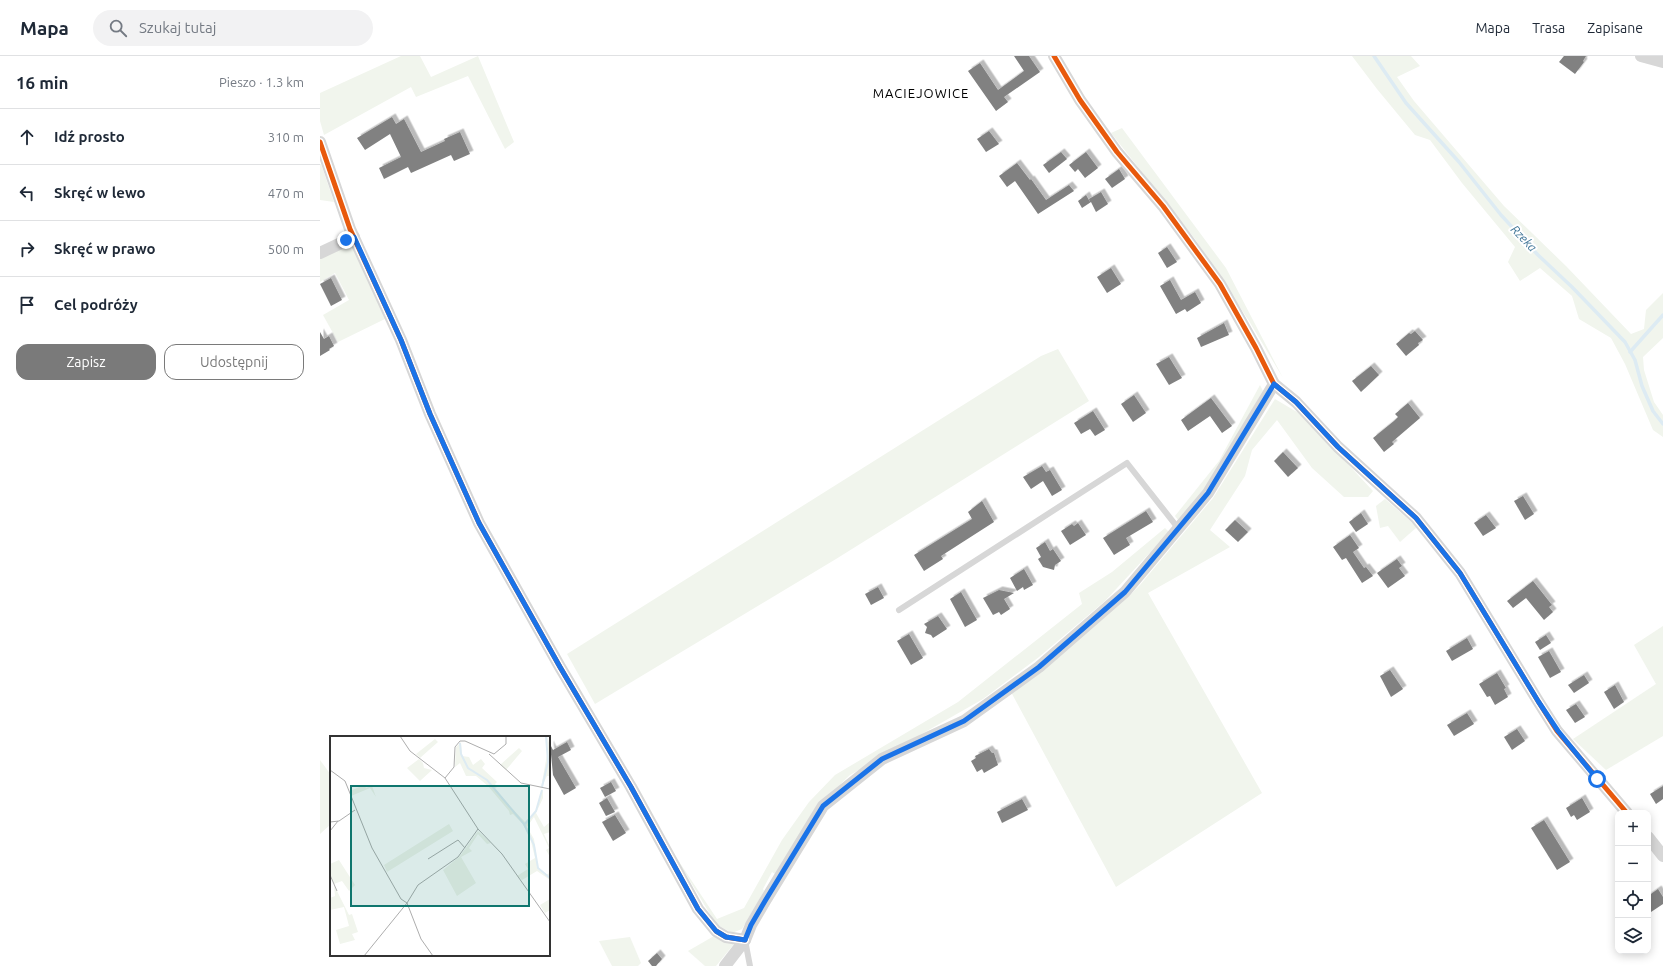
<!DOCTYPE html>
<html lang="pl">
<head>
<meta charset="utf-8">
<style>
	:root { --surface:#fff; --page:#f2f2f3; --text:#1f2937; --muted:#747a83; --line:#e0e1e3; --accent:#7a7a7a }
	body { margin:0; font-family:Ubuntu,sans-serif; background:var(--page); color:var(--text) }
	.controls { position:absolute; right:12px; bottom:12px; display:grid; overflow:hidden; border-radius:8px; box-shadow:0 2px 10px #0003 }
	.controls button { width:36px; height:36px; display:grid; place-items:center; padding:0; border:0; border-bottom:1px solid var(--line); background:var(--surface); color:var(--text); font:20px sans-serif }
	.stop { position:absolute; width:12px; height:12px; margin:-9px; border:3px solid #1a73e8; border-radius:50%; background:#fff }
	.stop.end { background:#1a73e8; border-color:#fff; box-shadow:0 1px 4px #0008 }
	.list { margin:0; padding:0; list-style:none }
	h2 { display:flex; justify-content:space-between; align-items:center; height:52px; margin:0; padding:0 16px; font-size:17px }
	h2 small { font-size:13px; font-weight:400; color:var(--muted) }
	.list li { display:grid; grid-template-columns:26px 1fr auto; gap:12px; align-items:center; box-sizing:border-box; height:56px; padding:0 16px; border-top:1px solid var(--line) }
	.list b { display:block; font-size:15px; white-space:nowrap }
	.list em { font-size:13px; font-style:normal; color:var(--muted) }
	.actions { display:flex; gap:8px; padding:12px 16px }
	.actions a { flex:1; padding:9px 0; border:1px solid var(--accent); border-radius:12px; text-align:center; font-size:14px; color:var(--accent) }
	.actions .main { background:var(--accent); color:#fff }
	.icon { flex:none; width:22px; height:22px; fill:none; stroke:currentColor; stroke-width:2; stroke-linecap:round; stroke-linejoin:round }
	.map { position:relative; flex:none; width:1343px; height:910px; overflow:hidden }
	header { display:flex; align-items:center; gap:24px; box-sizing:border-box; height:56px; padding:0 20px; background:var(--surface); border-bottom:1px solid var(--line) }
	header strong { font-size:19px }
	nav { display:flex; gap:22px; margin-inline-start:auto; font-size:14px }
	.search { width:280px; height:36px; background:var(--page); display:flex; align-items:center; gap:10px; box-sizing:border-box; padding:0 14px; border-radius:22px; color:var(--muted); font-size:15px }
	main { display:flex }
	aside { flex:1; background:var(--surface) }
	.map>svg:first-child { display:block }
	.green { fill:#f1f5ed }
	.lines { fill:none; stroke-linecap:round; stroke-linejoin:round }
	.stream { stroke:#ddebf3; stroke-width:3.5 }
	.building { fill:#818181; filter:url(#shadow) }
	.service { stroke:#d7d7d7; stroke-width:6 }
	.minor { stroke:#d7d7d7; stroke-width:12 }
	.cycleway-casing { stroke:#fff; stroke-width:8 }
	.cycleway { stroke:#e8590c; stroke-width:5 }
	.route { stroke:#1a73e8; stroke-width:5 }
	.labels { text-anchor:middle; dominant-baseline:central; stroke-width:4; stroke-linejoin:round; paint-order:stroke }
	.water-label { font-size:12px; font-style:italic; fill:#3f7597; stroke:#fff }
	.quarter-label { font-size:13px; letter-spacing:1px; fill:#000; stroke:#fff }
	.inset-river { fill:none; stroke:#ddebf3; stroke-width:2 }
	.inset-road { fill:none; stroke:#adadad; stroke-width:1 }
	.view { fill:#0f766e; fill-opacity:0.15; stroke:#0f766e; stroke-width:2 }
	.inset-edge { fill:none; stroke:#333; stroke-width:2 }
</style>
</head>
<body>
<header>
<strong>Mapa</strong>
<div class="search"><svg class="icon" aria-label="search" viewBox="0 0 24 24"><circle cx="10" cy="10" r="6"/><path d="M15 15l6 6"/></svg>Szukaj tutaj</div>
<nav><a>Mapa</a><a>Trasa</a><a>Zapisane</a></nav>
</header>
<main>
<aside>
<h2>16 min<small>Pieszo · 1.3 km</small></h2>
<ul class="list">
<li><svg class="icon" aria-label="ahead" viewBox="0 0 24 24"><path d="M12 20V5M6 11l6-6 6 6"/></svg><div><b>Idź prosto</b></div><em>310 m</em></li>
<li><svg class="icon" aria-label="left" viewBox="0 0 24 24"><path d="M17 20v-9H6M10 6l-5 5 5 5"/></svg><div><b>Skręć w lewo</b></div><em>470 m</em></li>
<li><svg class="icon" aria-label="right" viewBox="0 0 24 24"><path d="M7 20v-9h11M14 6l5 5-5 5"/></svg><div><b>Skręć w prawo</b></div><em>500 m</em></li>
<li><svg class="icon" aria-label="arrive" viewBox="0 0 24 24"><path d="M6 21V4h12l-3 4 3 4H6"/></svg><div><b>Cel podróży</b></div></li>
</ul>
<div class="actions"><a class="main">Zapisz</a><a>Udostępnij</a></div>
</aside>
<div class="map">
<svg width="1343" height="910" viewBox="0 0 1343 910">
	<defs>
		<filter id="shadow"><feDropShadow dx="3.5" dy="-3.5" stdDeviation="0" flood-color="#0004"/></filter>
	</defs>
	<rect width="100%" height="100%" fill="#fff"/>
	<g class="green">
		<polygon points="81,0 100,0 111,21 158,0 194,86 185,93 148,20 96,41 91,31 4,79 0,65 0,37"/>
		<polygon points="1032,0 1091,0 1100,10 1077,21 1094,45 1184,150 1246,210 1311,278 1324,273 1326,254 1343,237 1343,282 1323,301 1324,314 1334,346 1343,359 1343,381 1333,374 1305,308 1291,282 1259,263 1252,240 1220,212 1200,225 1188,206 1195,191 1142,127 1110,84 1095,79 1057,33"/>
		<polygon points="802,72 906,212 963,322 929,265 875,183 791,77"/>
		<polygon points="0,108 1,108 14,146 0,144"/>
		<polygon points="31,187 67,262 18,286 3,259 29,244 15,217 0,226 0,203"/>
		<polygon points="738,293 769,345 516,503 275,648 247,598 721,300"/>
		<polygon points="940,329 943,335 886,431 859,465 855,460 899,405"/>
		<polygon points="955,343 982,359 1053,435 1048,441 1024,441 992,412 957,364 932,394 925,420 890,474 910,491 828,537 942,737 796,831 691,636 809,540 820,529 893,442"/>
		<polygon points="1065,443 1097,471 1080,486 1068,470 1060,472 1056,450"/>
		<polygon points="845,472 849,476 785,545 719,601 663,643 530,719 504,744 455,818 452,816 443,833 444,835 422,873 412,877 396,868 350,792 397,863 424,852 462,784 489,746 515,719 638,646 762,548 759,537 792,516"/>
		<polygon points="1343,570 1343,680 1286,714 1253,683 1336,628 1314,589"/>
		<polygon points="0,704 11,719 11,768 0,778"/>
		<polygon points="394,880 414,888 396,910 385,910 368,895"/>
		<polygon points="310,881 321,907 318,910 292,910 279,885"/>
	</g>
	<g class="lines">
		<g class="stream">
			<polyline points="1054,0 1086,47 1139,106 1181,159 1218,199 1252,231 1305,286 1315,304 1322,330 1333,355 1343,368"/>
			<polyline points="1310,296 1343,259"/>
		</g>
	</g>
	<g class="building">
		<polygon points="694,0 709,0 720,16 684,41 688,46 676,55 648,15 660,7 678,34 704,15"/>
		<polygon points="1244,0 1266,0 1263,5 1264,6 1255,18 1239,6"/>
		<polygon points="72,61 76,68 84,63 101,96 125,85 124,83 140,76 150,98 134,105 131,99 91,117 88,111 64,123 59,112 81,101 70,78 45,94 37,82"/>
		<polygon points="669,75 679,88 666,96 657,83"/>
		<polygon points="741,96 747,103 729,117 723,109"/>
		<polygon points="766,96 778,112 765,122 758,113 755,116 749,109"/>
		<polygon points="697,107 710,124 711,123 726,144 749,129 754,135 718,158 695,125 687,131 679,120"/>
		<polygon points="799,113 805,123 792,132 785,123"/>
		<polygon points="781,136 788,148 776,156 771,146 762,152 758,145 766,139 770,146 769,143"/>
		<polygon points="847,191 857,206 847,212 838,197"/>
		<polygon points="791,212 801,228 787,237 777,221"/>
		<polygon points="11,222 22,244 11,250 0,228"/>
		<polygon points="850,224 861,244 875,236 881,247 867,256 865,253 856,258 840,230"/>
		<polygon points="904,267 909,279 881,291 877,282"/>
		<polygon points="1095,275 1103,284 1098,287 1099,289 1086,300 1076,288 1089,277 1091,278"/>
		<polygon points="0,276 4,283 9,280 14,290 9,293 10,294 0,300"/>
		<polygon points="849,301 862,322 849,329 836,308"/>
		<polygon points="1051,310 1059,319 1041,336 1032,325"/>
		<polygon points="814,339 826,357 813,366 801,348"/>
		<polygon points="891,342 912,370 902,377 890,360 868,375 861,364"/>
		<polygon points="1088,347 1100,362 1072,386 1074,388 1064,396 1053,382 1074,365 1078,361 1075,358"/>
		<polygon points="773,355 785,374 775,380 770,373 761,378 754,367"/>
		<polygon points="963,396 978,412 968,421 954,405"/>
		<polygon points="722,410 726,416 730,414 742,434 732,440 723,425 711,433 703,421"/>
		<polygon points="1203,440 1214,458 1205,464 1194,445"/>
		<polygon points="662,445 674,466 621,500 623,503 604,515 594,499 652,463 648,456"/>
		<polygon points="826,455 833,466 806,482 810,489 794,499 783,482"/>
		<polygon points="1041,457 1048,468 1036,476 1029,466"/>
		<polygon points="1166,459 1176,472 1163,480 1154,467"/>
		<polygon points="915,464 928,476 918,486 905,474"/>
		<polygon points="758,467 766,479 750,489 741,475 752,468 754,470"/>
		<polygon points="1030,479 1039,492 1033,496 1044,512 1046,511 1053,520 1042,527 1026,502 1022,504 1013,491"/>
		<polygon points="725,486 730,495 733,493 741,505 735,509 734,514 723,511 718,503 721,501 716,492"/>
		<polygon points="1077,503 1082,510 1079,512 1085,520 1068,532 1057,517"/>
		<polygon points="704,513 713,529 704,534 703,531 697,535 690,522"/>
		<polygon points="1213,525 1232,549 1229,551 1233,556 1224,564 1206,542 1193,552 1187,545"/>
		<polygon points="558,531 564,542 551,549 545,538"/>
		<polygon points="679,534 694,537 684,543 690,553 681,559 679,556 673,559 663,542"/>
		<polygon points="641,536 657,564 645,571 630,543"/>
		<polygon points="618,560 627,573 613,582 611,579 605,577 607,571 604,568"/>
		<polygon points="589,578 603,602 591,609 577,585"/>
		<polygon points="1226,579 1231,587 1220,594 1215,586"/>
		<polygon points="1147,582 1153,593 1132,605 1126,595"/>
		<polygon points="1229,595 1241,616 1230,622 1218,601"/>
		<polygon points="1070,614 1083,633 1071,641 1060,620"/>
		<polygon points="1177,617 1186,632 1184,633 1188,641 1175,649 1170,640 1167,641 1159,628"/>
		<polygon points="1264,619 1269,627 1254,637 1248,629"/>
		<polygon points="1295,629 1304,646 1294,653 1284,636"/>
		<polygon points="1256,648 1265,661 1255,667 1246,654"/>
		<polygon points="1147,657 1154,668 1134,680 1127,669"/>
		<polygon points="1197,673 1205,685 1192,694 1184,681"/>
		<polygon points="247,686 251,694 238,701 256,732 244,739 233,719 230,688 233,694"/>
		<polygon points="669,693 672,697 674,697 678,709 664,717 662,713 657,716 651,705 656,702 655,700"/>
		<polygon points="291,726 296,735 285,741 280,732"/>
		<polygon points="1343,730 1343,743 1336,748 1330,738"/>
		<polygon points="287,742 295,756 286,760 279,747"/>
		<polygon points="1262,742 1270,756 1257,764 1254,759 1251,761 1246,752"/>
		<polygon points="702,743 708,754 682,767 677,756"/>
		<polygon points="295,759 306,777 293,785 282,766"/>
		<polygon points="1224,764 1250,806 1237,814 1211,772"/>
		<polygon points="1338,833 1343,841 1343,848 1328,858 1328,840"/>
		<polygon points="337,897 342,903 336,910 332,910 328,905"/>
	</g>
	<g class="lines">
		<g class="service">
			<polyline points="579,554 807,407 858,472"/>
			<polyline points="425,884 430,910"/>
		</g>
		<g class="minor">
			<polyline points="734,0 760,44 797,96 843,150 900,228 936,292 954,328 976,346 1018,391 1096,462 1140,517 1218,645 1237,675 1307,757"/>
			<polyline points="1321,0 1343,6"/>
			<polyline points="0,86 30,173 81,284 110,358 159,467 240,611 311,731 378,853 396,875 406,881 425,884"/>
			<polyline points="0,197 34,181"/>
			<polyline points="1328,781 1343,800"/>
			<polyline points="405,910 425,884 431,869 445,845 503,750 562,703 644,665 719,611 805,536 888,437 954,328"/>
		</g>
		<g class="cycleway-casing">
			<g id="cycleway">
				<polyline points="734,0 760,44 797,96 843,150 900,228 936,292 954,328 976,346 1018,391 1096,462 1140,517 1218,645 1237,675 1307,757"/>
				<polyline points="0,86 30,173 81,284 110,358 159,467 240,611 311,731 378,853 396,875 406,881 425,884"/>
			</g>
		</g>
		<use href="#cycleway" class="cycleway"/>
	</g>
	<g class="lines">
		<polyline class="route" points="26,184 34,181 81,284 110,358 159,467 240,611 311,731 378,853 396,875 406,881 425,884 431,869 445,845 503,750 562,703 644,665 719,611 805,536 888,437 954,328 976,346 1018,391 1096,462 1140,517 1218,645 1238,675 1277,723"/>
	</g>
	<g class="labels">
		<g class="water-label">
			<text transform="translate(1204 182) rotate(46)">Rzeka</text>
		</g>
		<g class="quarter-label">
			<text x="601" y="37">MACIEJOWICE</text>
		</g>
	</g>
	<g transform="translate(10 680)">
		<rect width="220" height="220" fill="#fff"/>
		<path d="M 217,0 L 219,7 L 220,40 L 217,40 L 211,52 L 218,13 ZM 105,3 L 108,6 L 90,22 L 86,18 ZM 131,6 L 132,20 L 139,21 L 143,29 L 151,23 L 155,28 L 152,32 L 167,46 L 165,48 L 167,51 L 164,53 L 195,86 L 206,75 L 213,53 L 213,62 L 206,77 L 214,91 L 220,86 L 220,96 L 214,98 L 220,111 L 220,121 L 216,114 L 219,112 L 204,81 L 197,91 L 204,103 L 208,133 L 215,139 L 220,137 L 220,144 L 207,135 L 192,144 L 187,140 L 198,133 L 195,128 L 205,122 L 200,101 L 192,87 L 183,78 L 180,79 L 179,75 L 158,50 L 146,40 L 136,40 L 130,27 L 125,31 L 126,11 ZM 189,12 L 192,15 L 176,34 L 170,29 ZM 89,23 L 93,27 L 94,32 L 102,34 L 90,45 L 77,32 ZM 34,49 L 36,52 L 42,50 L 46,61 L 40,52 L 21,60 L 20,55 ZM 119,88 L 123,95 L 57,136 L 54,129 ZM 148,95 L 161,107 L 157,108 L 148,98 L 139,112 L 142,115 L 131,121 L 146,147 L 127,160 L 113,134 L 130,120 ZM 9,124 L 25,149 L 19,155 L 12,145 L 4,148 L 0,138 L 0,128 ZM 4,149 L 19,179 L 22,178 L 28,196 L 22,198 L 25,204 L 10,208 L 6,194 L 19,190 L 14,171 L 0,174 L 0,162 L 5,160 ZM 220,163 L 220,174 L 215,177 L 210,169 Z" fill="#f1f5ed"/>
		<path class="inset-river" d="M 130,7 L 131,18 L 138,32 L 157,44 L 194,88 L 204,109 L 208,132 L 220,142M 212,51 L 218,26 L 216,0M 195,88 L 206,75 L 212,54"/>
		<path class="inset-road" d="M 70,0 L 80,15 L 115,42 L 148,93 L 172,118 L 220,186M 159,18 L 191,47 L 220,53M 0,34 L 15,45 L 42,112 L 71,163 L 77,167 L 91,203 L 103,220M 115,42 L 124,31 L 125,11 L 130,5 L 135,5 L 164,18 L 176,8 L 176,0M 0,86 L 9,85 L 25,74M 0,95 L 8,85M 98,123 L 128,104 L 135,112M 0,139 L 7,155M 34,220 L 77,167 L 88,149 L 128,121 L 148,93"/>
		<path class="view" d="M 21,50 L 199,50 L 199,170 L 21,170 Z"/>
		<rect width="220" height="220" class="inset-edge"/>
	</g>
</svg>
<div class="controls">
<button>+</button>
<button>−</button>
<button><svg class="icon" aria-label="locate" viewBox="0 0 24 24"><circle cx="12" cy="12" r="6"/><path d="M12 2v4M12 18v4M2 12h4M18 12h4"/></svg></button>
<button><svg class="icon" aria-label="layers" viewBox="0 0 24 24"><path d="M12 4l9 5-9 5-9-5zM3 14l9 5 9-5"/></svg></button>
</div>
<div class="stop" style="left:1277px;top:723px"></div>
<div class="stop end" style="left:26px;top:184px"></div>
</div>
</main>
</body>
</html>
